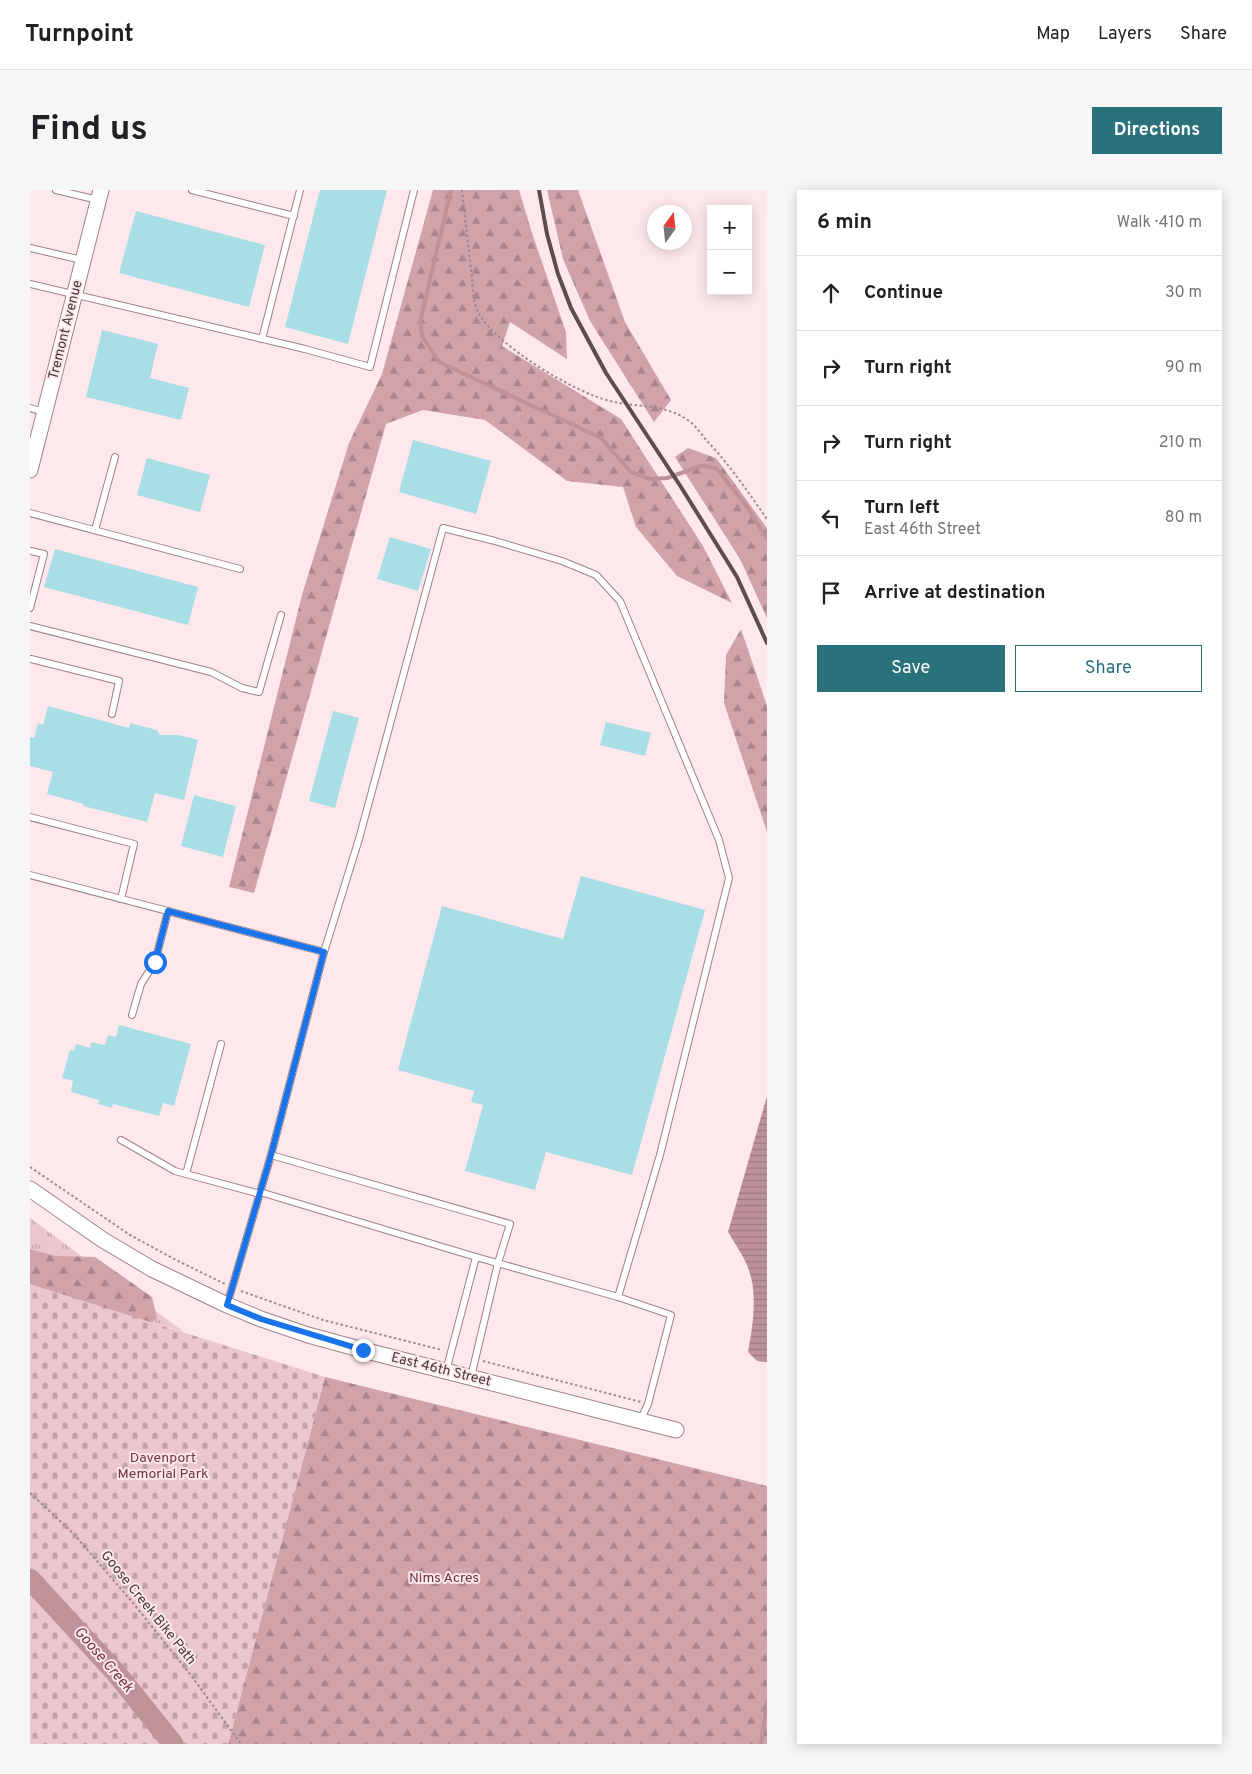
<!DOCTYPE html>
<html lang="en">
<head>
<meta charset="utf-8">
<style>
	:root { --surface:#fff; --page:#f6f6f6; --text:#202124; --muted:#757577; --line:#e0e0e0; --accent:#29727b }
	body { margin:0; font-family:Overpass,sans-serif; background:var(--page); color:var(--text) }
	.controls { position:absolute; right:15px; top:15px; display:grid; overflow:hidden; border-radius:0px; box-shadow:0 2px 12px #0003 }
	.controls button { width:45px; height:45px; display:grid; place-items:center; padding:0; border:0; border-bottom:1px solid var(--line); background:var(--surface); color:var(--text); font:25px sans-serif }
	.compass { position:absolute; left:617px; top:15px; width:45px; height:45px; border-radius:50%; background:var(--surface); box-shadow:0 2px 12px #0003; rotate:15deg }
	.stop { position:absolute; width:15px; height:15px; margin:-11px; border:4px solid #1a73e8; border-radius:50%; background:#fff }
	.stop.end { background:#1a73e8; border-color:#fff; box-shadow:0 1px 5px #0008 }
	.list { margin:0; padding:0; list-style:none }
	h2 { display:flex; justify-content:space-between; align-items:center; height:65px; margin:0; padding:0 20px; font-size:21px }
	h2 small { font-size:16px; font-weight:400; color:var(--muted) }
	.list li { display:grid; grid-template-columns:32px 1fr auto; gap:15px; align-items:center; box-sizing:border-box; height:75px; padding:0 20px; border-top:1px solid var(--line) }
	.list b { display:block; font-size:19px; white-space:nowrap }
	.list p { margin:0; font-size:16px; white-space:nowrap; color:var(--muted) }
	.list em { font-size:16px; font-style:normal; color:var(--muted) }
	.actions { display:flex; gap:10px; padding:15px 20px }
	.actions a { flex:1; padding:11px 0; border:1px solid var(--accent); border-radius:0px; text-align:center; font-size:18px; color:var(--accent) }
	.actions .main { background:var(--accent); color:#fff }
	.icon { flex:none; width:28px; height:28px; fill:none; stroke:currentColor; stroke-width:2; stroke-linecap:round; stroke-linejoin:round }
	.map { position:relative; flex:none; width:737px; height:1554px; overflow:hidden; border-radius:0px }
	header { display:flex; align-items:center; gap:30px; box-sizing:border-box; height:70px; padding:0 25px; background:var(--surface); border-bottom:1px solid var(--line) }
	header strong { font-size:24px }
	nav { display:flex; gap:28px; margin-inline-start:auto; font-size:18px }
	.intro { display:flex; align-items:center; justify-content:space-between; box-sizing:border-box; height:120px; padding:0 30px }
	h1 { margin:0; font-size:35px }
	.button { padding:12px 22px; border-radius:0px; background:var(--accent); color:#fff; font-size:18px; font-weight:700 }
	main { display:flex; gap:30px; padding:0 30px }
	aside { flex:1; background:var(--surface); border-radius:0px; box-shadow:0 2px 12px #0003 }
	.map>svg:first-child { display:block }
	.grass { fill:url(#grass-tufts) }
	.forest { fill:url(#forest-firs) }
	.cemetery { fill:url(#cemetery-stones) }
	.water { fill:url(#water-rules) }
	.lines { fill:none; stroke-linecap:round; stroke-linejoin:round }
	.stream { stroke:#bf929a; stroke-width:4 }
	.river { stroke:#bf929a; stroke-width:21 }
	.building { fill:#a8dee6 }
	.service-casing { stroke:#a08085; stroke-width:8 }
	.tertiary-casing { stroke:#a08085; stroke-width:17 }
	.path { stroke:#9c8a8d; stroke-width:2; stroke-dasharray:2.5 2.5; stroke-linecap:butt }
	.service { stroke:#fff; stroke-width:6 }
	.tertiary { stroke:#fff; stroke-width:15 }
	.rail { stroke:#5c4d50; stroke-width:4 }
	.route { stroke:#1a73e8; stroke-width:6 }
	.labels { text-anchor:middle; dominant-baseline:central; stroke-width:4; stroke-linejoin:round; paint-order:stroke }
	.street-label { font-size:14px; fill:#46383b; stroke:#fee8eb }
	.park-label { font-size:14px; fill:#6d313f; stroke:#fee8eb }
	.water-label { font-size:15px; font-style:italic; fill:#713443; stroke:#fee8eb }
</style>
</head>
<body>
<header>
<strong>Turnpoint</strong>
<nav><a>Map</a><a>Layers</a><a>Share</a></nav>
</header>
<div class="intro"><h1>Find us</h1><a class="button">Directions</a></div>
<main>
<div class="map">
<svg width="737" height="1554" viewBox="0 0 737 1554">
	<defs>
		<pattern id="grass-tufts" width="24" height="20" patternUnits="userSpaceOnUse" patternTransform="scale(1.25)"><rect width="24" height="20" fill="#ebc6cc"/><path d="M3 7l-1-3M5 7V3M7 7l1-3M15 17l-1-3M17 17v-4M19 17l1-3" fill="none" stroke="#c0a2a7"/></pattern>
		<pattern id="forest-firs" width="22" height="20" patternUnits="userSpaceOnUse" patternTransform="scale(1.25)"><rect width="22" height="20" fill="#d0a2aa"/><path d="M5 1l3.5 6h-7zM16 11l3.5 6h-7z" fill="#ab858c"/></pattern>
		<pattern id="cemetery-stones" width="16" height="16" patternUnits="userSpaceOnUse" patternTransform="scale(1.25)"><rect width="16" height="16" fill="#ebc6cc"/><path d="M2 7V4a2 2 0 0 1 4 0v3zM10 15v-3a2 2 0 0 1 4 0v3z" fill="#c0a2a7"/></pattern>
		<pattern id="water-rules" width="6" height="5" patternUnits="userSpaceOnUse" patternTransform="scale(1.25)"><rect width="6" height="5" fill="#bf929a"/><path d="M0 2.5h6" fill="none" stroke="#9d787f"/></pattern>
	</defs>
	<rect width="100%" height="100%" fill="#fee8eb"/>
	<polygon class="grass" points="0,1028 154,1142 0,1094"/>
	<g class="forest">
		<polygon points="403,0 489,0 502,43 536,142 537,169 480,132 472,156 591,229 673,356 702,413 647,386 606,337 593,297 537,291 455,230 393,220 356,234 224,703 199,697 272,405 319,253 352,184"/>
		<polygon points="517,0 548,0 595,132 641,210 624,232 560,131 533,69"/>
		<polygon points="658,258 686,268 737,338 737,428 710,369 645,267"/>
		<polygon points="711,439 737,516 737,642 694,513 696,465"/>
		<polygon points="0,1059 25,1066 65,1067 122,1107 127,1128 95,1152 0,1174"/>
		<polygon points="295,1187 737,1296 737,1554 198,1554"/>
	</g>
	<polygon class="cemetery" points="0,1094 295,1187 198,1554 0,1554"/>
	<path class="water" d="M 737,906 L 737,1172 L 727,1171 L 718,1162 C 723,1134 729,1100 716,1073 C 711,1062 704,1052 698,1042 Z"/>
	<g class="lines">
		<g class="stream">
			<polyline points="421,0 390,132 392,146 409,172 571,248 601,282 620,289 637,288 671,276 686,278 718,318 737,349"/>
			<polyline points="731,1554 737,1511"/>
		</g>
		<polyline class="river" points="0,1389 87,1484 143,1554"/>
	</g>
	<g class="building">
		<polygon points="290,0 357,0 318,154 255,137"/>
		<polygon points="106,21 235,55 219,117 89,83"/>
		<polygon points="72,140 128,154 120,188 159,198 151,230 56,207"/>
		<polygon points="383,250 461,271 446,324 369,302"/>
		<polygon points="117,268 180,285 170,322 107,305"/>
		<polygon points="360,347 401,359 388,401 347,389"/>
		<polygon points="25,359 168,397 158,435 14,397"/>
		<polygon points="18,516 99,538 100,533 127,540 130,545 148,545 168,550 154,610 125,603 117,632 53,616 54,614 17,604 23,582 0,576 0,547 4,548 8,533 13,535"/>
		<polygon points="303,521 329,528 305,618 279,611"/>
		<polygon points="576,532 621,543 615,566 570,555"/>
		<polygon points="164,605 206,616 193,667 151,656"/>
		<polygon points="551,686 675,720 602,985 516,962 505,1000 435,981 453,915 441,912 444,901 368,880 412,716 533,749"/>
		<polygon points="89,835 161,854 144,916 133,913 129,926 83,914 82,918 68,914 69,910 41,902 43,891 32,888 40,860 44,861 46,854 60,858 61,852 75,855 78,845 86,847"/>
	</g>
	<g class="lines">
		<g class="service-casing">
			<g id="service">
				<polyline points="26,0 68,10"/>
				<polyline points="162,0 264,26"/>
				<polyline points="0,58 52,70"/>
				<polyline points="0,94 275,159 340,177 384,0"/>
				<polyline points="232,149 270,0"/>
				<polyline points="0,218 14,222"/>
				<polyline points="0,323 210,379"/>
				<polyline points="65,340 85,267"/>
				<polyline points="0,361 14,364 0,418"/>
				<polyline points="0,436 181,482 212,498 229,502 251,425"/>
				<polyline points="1,469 89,491 82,524"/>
				<polyline points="0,627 104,654 91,709"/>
				<polyline points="0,685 294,762"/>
				<polyline points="102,825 111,794 125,772 138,721"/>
				<polyline points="91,950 145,981 230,1004"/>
				<polyline points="241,965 480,1034 468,1073 441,1187"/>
				<polyline points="156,984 191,854"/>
				<polyline points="230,1002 446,1067 588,1107 641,1125 618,1214 610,1231"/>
				<polyline points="197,1115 241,965 294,762 329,649 413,338 465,351 532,371 566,385 590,411 689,650 699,688 630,965 588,1107"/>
				<polyline points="416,1181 446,1067"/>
			</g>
		</g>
		<g class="tertiary-casing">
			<g id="tertiary">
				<polyline points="0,280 71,0"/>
				<polyline points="0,999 73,1050 122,1079 197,1115 231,1129 278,1145 333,1160 646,1240"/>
			</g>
		</g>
		<g class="path">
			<path d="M 432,0 C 435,26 438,53 441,79 C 443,93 442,112 449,124 C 468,156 543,202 580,211 C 607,218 635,213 659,231 C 666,236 672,245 677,251 C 700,275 718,302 737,329"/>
			<polyline points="0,977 100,1045 146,1070 195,1094"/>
			<polyline points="211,1101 293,1130 412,1160"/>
			<polyline points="453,1171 611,1212"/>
			<polyline points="0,1303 43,1343 103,1413 160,1484 211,1554"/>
		</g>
		<use href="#service" class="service"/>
		<use href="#tertiary" class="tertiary"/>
		<polyline class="rail" points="509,0 517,44 528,84 541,118 576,183 651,297 707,387 737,453"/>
	</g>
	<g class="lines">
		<polyline class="route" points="125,772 138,721 294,762 241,965 197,1115 231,1129 333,1160"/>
	</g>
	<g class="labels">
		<g class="street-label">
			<text transform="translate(36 140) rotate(-76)">Tremont Avenue</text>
			<text transform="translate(411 1180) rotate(14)">East 46th Street</text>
			<text transform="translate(118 1418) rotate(51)">Goose Creek Bike Path</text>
		</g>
		<g class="park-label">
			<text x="133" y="1268">Davenport<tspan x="133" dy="16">Memorial Park</tspan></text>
			<text x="414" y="1388">Nims Acres</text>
		</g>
		<g class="water-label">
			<text transform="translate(73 1470) rotate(49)">Goose Creek</text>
		</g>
	</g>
</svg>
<div class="controls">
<button>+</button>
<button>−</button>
</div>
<svg class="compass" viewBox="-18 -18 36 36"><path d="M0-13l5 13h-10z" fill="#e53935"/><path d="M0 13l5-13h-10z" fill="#757577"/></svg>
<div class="stop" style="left:125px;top:772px"></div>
<div class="stop end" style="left:333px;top:1160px"></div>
</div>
<aside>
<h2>6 min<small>Walk · 410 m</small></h2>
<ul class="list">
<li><svg class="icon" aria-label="ahead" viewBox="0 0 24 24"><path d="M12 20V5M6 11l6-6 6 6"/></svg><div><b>Continue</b></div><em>30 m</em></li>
<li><svg class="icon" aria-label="right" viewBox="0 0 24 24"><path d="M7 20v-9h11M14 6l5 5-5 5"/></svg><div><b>Turn right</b></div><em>90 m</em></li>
<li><svg class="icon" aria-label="right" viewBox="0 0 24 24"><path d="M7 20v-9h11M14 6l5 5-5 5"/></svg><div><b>Turn right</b></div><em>210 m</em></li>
<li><svg class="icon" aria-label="left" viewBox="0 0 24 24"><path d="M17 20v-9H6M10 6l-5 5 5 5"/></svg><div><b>Turn left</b><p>East 46th Street</p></div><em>80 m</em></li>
<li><svg class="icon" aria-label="arrive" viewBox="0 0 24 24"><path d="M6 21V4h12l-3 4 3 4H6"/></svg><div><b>Arrive at destination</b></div></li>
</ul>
<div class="actions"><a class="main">Save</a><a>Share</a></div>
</aside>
</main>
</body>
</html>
